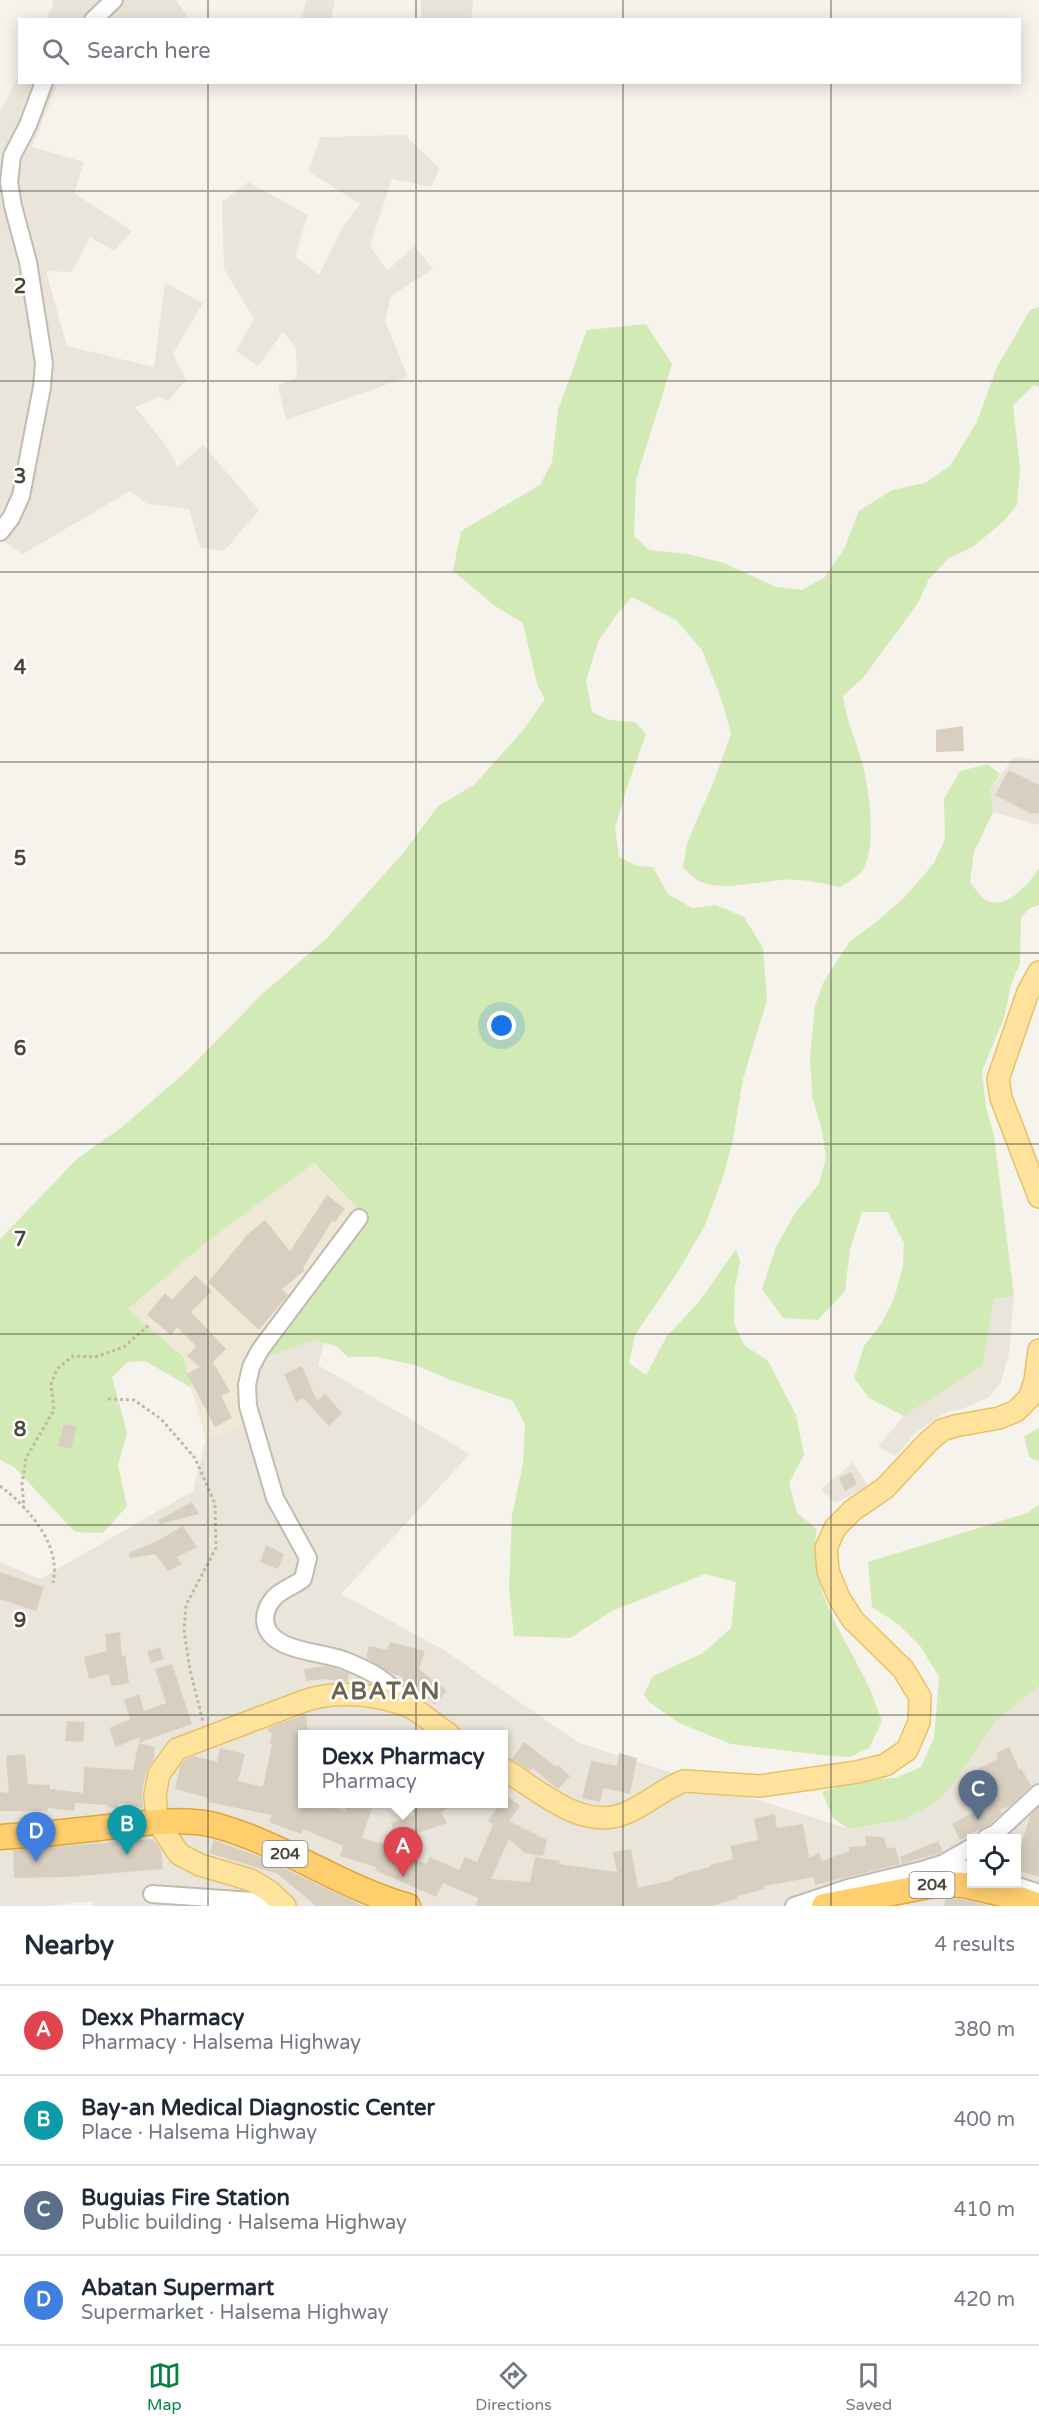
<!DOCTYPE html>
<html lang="en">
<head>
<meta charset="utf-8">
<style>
	:root { --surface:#fff; --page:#f6f6f7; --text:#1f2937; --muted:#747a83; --line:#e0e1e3; --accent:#0b8043 }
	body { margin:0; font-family:"Varela Round",sans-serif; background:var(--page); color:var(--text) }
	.controls { position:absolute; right:18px; bottom:18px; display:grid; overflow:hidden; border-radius:0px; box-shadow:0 3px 15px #0003 }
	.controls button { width:54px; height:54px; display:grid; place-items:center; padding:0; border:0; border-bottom:2px solid var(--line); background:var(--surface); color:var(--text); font:30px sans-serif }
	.you { position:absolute; left:502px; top:1026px; width:21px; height:21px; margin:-15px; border:4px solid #fff; border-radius:50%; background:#1a73e8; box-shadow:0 0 0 9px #1a73e833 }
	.badge { display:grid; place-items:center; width:39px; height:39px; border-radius:50%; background:var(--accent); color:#fff; font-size:20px; font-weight:700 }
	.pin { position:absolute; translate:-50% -50px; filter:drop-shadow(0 2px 3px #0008) }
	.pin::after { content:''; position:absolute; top:32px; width:21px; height:18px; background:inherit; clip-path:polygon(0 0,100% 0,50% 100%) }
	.popup { position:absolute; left:298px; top:1730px; width:210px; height:78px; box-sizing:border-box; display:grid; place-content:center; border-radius:0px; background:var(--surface); filter:drop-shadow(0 2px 4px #0005); font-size:20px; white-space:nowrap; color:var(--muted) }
	.popup b { font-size:22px; color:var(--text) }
	.popup::after { content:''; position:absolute; left:50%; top:100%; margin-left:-12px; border:12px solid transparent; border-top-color:var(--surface) }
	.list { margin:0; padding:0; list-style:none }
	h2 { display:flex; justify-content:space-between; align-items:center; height:78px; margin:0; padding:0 24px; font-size:26px }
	h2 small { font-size:20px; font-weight:400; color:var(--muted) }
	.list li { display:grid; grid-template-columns:39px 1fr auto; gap:18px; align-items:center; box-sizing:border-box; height:90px; padding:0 24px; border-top:2px solid var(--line) }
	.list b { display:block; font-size:22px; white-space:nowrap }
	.list p { margin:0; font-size:20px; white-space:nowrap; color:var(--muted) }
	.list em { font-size:20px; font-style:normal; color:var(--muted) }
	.icon { flex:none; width:33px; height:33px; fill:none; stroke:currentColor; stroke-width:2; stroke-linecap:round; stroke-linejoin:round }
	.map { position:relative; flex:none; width:1039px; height:1906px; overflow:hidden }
	.search { position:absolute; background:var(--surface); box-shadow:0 3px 15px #0003; left:18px; right:18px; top:18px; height:66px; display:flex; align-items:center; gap:15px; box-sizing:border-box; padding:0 21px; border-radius:0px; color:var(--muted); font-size:22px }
	.sheet { height:438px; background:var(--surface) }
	nav { display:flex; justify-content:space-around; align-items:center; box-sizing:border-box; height:84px; border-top:2px solid var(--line); background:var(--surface); font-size:16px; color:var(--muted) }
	nav a { display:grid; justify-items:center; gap:3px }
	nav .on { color:var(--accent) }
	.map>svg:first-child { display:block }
	.residential { fill:#eae5da; fill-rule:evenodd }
	.education { fill:#efe8d6 }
	.green { fill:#d2eab5 }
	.building { fill:#d8cfc1 }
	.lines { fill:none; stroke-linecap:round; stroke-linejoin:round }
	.minor-casing { stroke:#c2bbae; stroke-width:20 }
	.major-casing { stroke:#e6c16a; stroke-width:24 }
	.highway-casing { stroke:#e0a43c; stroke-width:27 }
	.path { stroke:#c4b79f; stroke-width:3; stroke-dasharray:3 3; stroke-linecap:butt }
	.minor { stroke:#fff; stroke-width:16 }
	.major { stroke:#ffe39c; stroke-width:21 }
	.highway { stroke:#ffcf6e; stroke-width:24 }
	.grid { fill:none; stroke:#4b4439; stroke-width:1.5; stroke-opacity:0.55 }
	.labels { text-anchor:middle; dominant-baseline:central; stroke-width:5; stroke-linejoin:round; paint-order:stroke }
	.shield { fill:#fff; stroke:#817c74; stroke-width:1.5 }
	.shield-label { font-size:16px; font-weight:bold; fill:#4b4439 }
	.district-label { font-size:24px; font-weight:bold; letter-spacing:1.5px; fill:#6e6250; stroke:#fff }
	.grid-label { font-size:20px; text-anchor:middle; font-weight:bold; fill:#4b4439; stroke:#fff; stroke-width:5; stroke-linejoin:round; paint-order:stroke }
</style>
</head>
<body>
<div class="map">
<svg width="1039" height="1906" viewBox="0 0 1039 1906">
	<rect width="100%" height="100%" fill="#f6f3ec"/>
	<g class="residential">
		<polygon points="52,0 176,0 187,16 183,20 46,20 53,5"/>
		<polygon points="306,0 335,0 331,19 302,19"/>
		<polygon points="421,0 473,0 471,19 422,19"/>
		<polygon points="19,74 20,82 58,83 32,147 84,162 74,193 132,231 114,251 90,237 72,272 46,271 67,346 154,367 165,283 203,303 173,354 186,380 168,401 159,397 135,407 164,443 178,467 203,445 259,510 224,551 200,548 189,509 147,504 130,491 23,554 0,539 0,112"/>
		<polygon points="405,135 439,168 432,187 392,179 370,246 387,271 414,246 433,269 391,296 385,321 408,377 286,420 278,385 297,378 296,347 283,332 258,366 236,351 254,319 224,269 222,202 248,182 308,215 295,256 319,275 341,230 360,204 308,171 321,137"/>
		<polygon points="1014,757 1039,760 1039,825 993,812 990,790"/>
		<path d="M 359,1218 L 318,1365 L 470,1454 L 341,1594 L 444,1650 L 579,1743 L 849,1829 L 903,1820 L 975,1750 L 997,1720 L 1039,1686 L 1039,1906 L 93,1906 L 92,1901 L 46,1906 L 0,1906 L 0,1562 L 40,1579 L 193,1491 L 206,1439 L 185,1366 L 128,1309 ZM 302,1734 L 504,1734 L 504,1804 L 302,1804 ZM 972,1838 L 1016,1838 L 1016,1884 L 972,1884 Z"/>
		<polygon points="1014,1296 1009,1353 1001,1382 989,1397 967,1407 945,1413 915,1433 896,1456 878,1446 904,1416 983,1365 994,1299"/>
		<polygon points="853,1462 868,1486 836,1503 821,1489"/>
	</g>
	<polygon class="education" points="313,1163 358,1209 247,1363 248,1425 206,1439 183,1357 128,1309 209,1240"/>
	<g class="green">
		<path d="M 1039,307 L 1039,387 L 1034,385 L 1013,405 L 1020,469 L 1017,505 L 1004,521 L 973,547 L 949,558 L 929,579 L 918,603 L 863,678 L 843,696 C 846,720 856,740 862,762 C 869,789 878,848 862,871 C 858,877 846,883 840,887 C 820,883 801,878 780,880 C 759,882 721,891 701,882 C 695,880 689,872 683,868 L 687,843 L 714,781 L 731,734 L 722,701 L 702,650 L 676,620 L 632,597 L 617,614 L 599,640 L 586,680 L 592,712 L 609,720 L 635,722 L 646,734 L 627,787 L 615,828 L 619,857 L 637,866 L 653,867 L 668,894 L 692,908 L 716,905 L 744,917 L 763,948 L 767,1000 L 743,1079 L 733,1139 L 724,1174 L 705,1225 L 679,1270 L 635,1335 L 629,1363 L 646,1375 L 667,1336 L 699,1302 L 736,1249 L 740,1261 L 735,1287 L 734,1323 L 744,1345 L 768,1361 L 796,1415 L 804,1455 L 789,1483 L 797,1513 L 817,1529 C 807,1588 843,1633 867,1683 C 873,1695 877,1709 882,1721 L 869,1748 L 850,1757 L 831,1756 L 731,1744 L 679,1723 L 649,1702 L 644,1694 L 653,1676 L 703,1653 L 731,1628 L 736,1582 L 705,1574 L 612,1611 L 570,1638 L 514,1636 L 509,1588 L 512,1516 L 523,1463 L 525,1425 L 513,1401 L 448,1379 L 415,1365 L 377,1357 L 348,1357 L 336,1346 L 314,1340 L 247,1363 L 358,1209 L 314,1163 L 209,1240 L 128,1309 L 183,1357 L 192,1388 L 145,1361 L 128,1362 L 112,1377 L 127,1433 L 118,1465 L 127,1506 L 103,1533 L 75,1532 L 14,1467 L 0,1460 L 0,1239 L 77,1159 L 121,1128 L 188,1070 L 262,994 L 327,938 L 404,852 L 438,806 L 474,785 L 524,729 L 545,699 L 537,684 L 523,623 L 495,606 L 453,571 L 461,531 L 540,485 L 552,462 L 558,410 L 587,330 L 646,324 L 672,364 L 636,480 L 634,536 L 649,550 L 688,554 L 724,563 L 776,587 L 802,590 L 825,577 L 844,549 L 859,511 L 892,490 L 925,483 L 950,466 L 977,422 L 997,367 L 1030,310 Z"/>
		<path d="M 988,764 L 1000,774 L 990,790 L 993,812 L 974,852 L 970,882 C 974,887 978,893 982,897 C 1003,915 1029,884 1039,868 L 1039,905 L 1030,908 L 1021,917 L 1020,963 L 1011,985 L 1004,1018 L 982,1071 L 986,1108 L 994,1135 L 1014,1296 L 994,1299 L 983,1365 L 904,1416 L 869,1398 L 854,1378 L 864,1346 L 881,1324 L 894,1299 L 903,1266 L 904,1243 L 888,1212 L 862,1212 L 850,1249 L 845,1291 L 818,1320 L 783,1318 L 762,1289 L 776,1247 L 795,1213 L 819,1184 L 826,1158 L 822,1130 L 812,1096 L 810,1056 L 815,1006 L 824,981 L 850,941 L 875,923 L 904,898 L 934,863 L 945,839 L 944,799 L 960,771 Z"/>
		<polygon points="1039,1428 1039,1461 1029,1457 1024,1436"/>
		<polygon points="1039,1505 1039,1686 997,1720 953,1784 936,1802 903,1820 849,1829 833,1818 822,1792 859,1780 895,1778 921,1767 934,1738 939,1677 921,1647 898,1624 872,1607 868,1562 1027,1513"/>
	</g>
	<g class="building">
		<polygon points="963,726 964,751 936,752 936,730"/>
		<polygon points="1009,770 1039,785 1039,813 1032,814 995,795"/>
		<polygon points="327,1195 345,1209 334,1223 332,1221 303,1268 305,1270 282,1289 288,1295 259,1330 208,1282 248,1234 265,1220 290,1251"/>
		<polygon points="195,1275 212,1291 191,1312 226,1349 213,1362 230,1392 221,1396 232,1418 215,1427 187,1374 200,1367 187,1356 196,1346 177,1327 171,1335 147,1315 165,1293 172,1300"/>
		<polygon points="302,1366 317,1401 325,1394 342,1413 329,1426 303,1398 296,1402 284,1374"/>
		<polygon points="64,1424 77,1426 71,1449 58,1446"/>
		<polygon points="851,1472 857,1484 845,1491 839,1478"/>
		<polygon points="192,1502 199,1514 160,1524 158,1520"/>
		<polygon points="183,1526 197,1547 177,1557 182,1564 168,1571 155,1554 130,1558 129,1553 157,1541"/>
		<polygon points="266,1545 284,1554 278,1569 260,1562"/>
		<polygon points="0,1572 44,1587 36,1611 0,1599"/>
		<polygon points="120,1632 122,1656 125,1655 129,1683 111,1686 109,1674 89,1679 84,1657 107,1651 105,1634"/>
		<polygon points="390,1642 425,1651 419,1669 447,1691 435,1704 420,1692 409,1690 402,1683 403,1677 393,1674 366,1658 369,1646 387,1650"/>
		<polygon points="160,1647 164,1659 151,1663 147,1651"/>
		<polygon points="172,1664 192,1724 138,1743 155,1747 153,1761 146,1772 142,1793 143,1808 119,1803 118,1808 107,1807 107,1805 75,1803 74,1811 48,1808 48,1811 0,1811 0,1792 9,1793 6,1756 25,1754 28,1784 50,1785 50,1789 83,1793 84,1767 133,1770 140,1737 116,1747 109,1728 130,1719 124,1700 139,1694 144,1711 166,1703 155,1669"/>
		<polygon points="326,1666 349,1673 347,1682 324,1679 306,1681 304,1669"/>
		<polygon points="306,1714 308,1734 303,1734 303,1803 321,1809 324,1803 327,1803 345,1812 347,1803 374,1803 362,1838 386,1845 393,1829 391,1823 415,1815 409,1803 457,1803 441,1812 447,1823 409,1836 401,1853 426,1864 430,1857 459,1870 465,1857 477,1862 493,1825 488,1821 500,1803 504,1803 506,1795 520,1806 509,1821 547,1840 543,1856 525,1853 509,1839 491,1879 530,1882 535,1857 560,1861 559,1864 617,1872 613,1852 631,1849 638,1888 651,1885 673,1880 673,1878 693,1871 710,1867 710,1865 733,1859 730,1846 758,1840 754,1819 775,1814 777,1828 803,1824 809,1858 819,1853 822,1861 849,1851 849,1847 866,1846 865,1836 884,1837 887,1849 895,1847 900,1864 815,1885 814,1877 764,1886 765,1889 737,1896 738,1898 712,1906 476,1906 478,1898 443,1883 436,1897 375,1870 376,1867 340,1856 343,1846 303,1829 301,1834 269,1822 272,1815 207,1802 208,1798 175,1789 180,1766 185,1760 194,1756 217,1762 220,1748 245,1754 238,1781 263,1787 272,1744 270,1744 272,1734 266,1729"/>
		<polygon points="67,1721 85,1722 83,1742 65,1741"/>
		<polygon points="524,1742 556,1767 558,1765 570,1776 558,1789 532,1768 530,1771 512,1759"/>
		<polygon points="1009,1747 1020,1771 1021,1768 1031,1786 1010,1806 1000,1810 1002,1813 990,1824 960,1840 952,1824 994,1801 979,1768 998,1759 996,1753"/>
		<polygon points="619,1753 637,1758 630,1794 604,1788 600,1802 582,1798 591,1761 617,1766"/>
		<polygon points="1039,1807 1039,1877 1017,1870 1017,1858 1030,1816"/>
		<polygon points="153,1839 161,1850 163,1869 68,1877 14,1878 13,1850"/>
		<polygon points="214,1840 258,1856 363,1906 316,1906 278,1874 209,1853"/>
		<polygon points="938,1841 943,1852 902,1864 900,1857"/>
		<polygon points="946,1899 962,1899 991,1906 944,1906"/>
	</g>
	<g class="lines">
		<g class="minor-casing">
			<g id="minor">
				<polyline points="93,20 114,0"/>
				<polyline points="0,532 11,518 21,496 42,387 44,363 28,262 13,206 9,182 12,156 28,125 44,82"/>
				<path d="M 359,1218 L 260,1350 L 251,1367 L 247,1385 L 248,1406 L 275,1498 L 308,1558 L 303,1579 C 294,1586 280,1590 273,1599 C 268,1605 265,1612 265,1620 C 267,1653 324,1651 346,1661 C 373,1672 391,1681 407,1706"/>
				<polyline points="986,1838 996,1833 1039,1793"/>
				<polyline points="944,1863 972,1871"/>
				<polyline points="1012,1884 1039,1893"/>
				<polyline points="152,1894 252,1901 264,1906"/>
				<polyline points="794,1906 848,1888 922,1870 944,1863 972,1847"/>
			</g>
		</g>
		<g class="major-casing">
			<g id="major">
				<polyline points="1039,972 1028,992 998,1079 1001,1098 1039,1197"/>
				<path d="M 504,1769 C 538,1790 583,1832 626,1813 C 647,1804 663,1789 684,1781 L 760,1786 L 781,1783 L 857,1772 L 885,1765 L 907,1750 L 919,1722 L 920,1697 L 903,1669 L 853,1620 L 839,1598 L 828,1571 L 826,1548 L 835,1528 L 853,1510 L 885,1488 L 928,1442 L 942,1430 L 955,1426 L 999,1418 L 1016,1411 L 1029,1398 L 1035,1381 L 1039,1350"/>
				<path d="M 285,1906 L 269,1891 L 251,1880 L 200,1865 L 179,1854 L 157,1821 L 155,1795 L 159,1774 L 177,1749 L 304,1701 C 336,1690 374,1694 406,1705 C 421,1711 435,1726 449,1734"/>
			</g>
		</g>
		<g class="highway-casing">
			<g id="highway">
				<path d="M 0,1837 C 34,1835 67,1832 100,1828 C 134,1824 180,1817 214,1825 C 282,1843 340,1887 408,1906"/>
				<polyline points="824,1906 939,1884 964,1885 1011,1896 1039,1906"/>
			</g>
		</g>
		<g class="path">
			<polyline points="108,1399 134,1400 161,1419 195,1458 215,1504 216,1548 186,1605 184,1630 190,1670 203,1722"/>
			<path d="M 0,1486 C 24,1504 50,1532 54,1563 C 55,1569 54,1577 53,1583"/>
			<polyline points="24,1509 22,1484 26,1458 54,1410 51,1384 57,1369 73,1356 95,1357 124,1347 150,1324"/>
		</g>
		<use href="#minor" class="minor"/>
		<use href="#major" class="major"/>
		<use href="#highway" class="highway"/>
	</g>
	<path class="grid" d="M 208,0 L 208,20M 416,0 L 416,20M 623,0 L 623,20M 831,0 L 831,20M 208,82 L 208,1906M 416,82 L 416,1906M 623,82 L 623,1906M 831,82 L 831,1906M 0,191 L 1039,191M 0,381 L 1039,381M 0,572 L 1039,572M 0,762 L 1039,762M 0,953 L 1039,953M 0,1144 L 1039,1144M 0,1334 L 1039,1334M 0,1525 L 1039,1525M 0,1715 L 1039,1715"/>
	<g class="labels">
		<g class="shield">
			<rect x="262.5" y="1841" width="45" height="26" rx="4.5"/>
			<rect x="909.5" y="1872" width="45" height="26" rx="4.5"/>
		</g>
		<g class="shield-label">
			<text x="285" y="1854">204</text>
			<text x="932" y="1885">204</text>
		</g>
		<g class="district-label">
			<text x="386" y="1691">ABATAN</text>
		</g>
	</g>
	<g class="grid-label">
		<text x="20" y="293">2</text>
		<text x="20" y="483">3</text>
		<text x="20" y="674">4</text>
		<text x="20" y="865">5</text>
		<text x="20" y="1055">6</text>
		<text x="20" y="1246">7</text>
		<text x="20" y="1436">8</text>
		<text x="20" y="1627">9</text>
	</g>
</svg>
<div class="controls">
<button><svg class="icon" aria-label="locate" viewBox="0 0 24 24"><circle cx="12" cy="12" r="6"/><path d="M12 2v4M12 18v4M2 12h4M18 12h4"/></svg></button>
</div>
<div class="you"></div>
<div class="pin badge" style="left:403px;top:1877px;background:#e0444e">A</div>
<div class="popup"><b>Dexx Pharmacy</b>Pharmacy</div>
<div class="pin badge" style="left:127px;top:1855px;background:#0f9aa8">B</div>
<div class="pin badge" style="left:978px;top:1820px;background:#5c6f8a">C</div>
<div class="pin badge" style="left:36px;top:1862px;background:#3f7fe0">D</div>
<div class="search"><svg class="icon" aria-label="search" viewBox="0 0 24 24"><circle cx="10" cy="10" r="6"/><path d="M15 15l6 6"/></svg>Search here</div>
</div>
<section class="sheet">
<h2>Nearby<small>4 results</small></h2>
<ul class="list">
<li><span class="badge" style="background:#e0444e">A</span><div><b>Dexx Pharmacy</b><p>Pharmacy · Halsema Highway</p></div><em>380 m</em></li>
<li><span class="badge" style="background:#0f9aa8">B</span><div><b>Bay-an Medical Diagnostic Center</b><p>Place · Halsema Highway</p></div><em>400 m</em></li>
<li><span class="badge" style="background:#5c6f8a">C</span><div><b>Buguias Fire Station</b><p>Public building · Halsema Highway</p></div><em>410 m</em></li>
<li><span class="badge" style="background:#3f7fe0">D</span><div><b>Abatan Supermart</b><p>Supermarket · Halsema Highway</p></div><em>420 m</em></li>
</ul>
</section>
<nav>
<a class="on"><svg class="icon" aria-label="map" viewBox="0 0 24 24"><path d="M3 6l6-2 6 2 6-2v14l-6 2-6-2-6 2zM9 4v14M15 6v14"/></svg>Map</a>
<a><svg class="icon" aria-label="directions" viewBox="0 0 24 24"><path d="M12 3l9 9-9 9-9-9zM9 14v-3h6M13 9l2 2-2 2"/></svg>Directions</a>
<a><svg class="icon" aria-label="saved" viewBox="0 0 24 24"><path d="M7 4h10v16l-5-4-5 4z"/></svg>Saved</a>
</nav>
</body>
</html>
